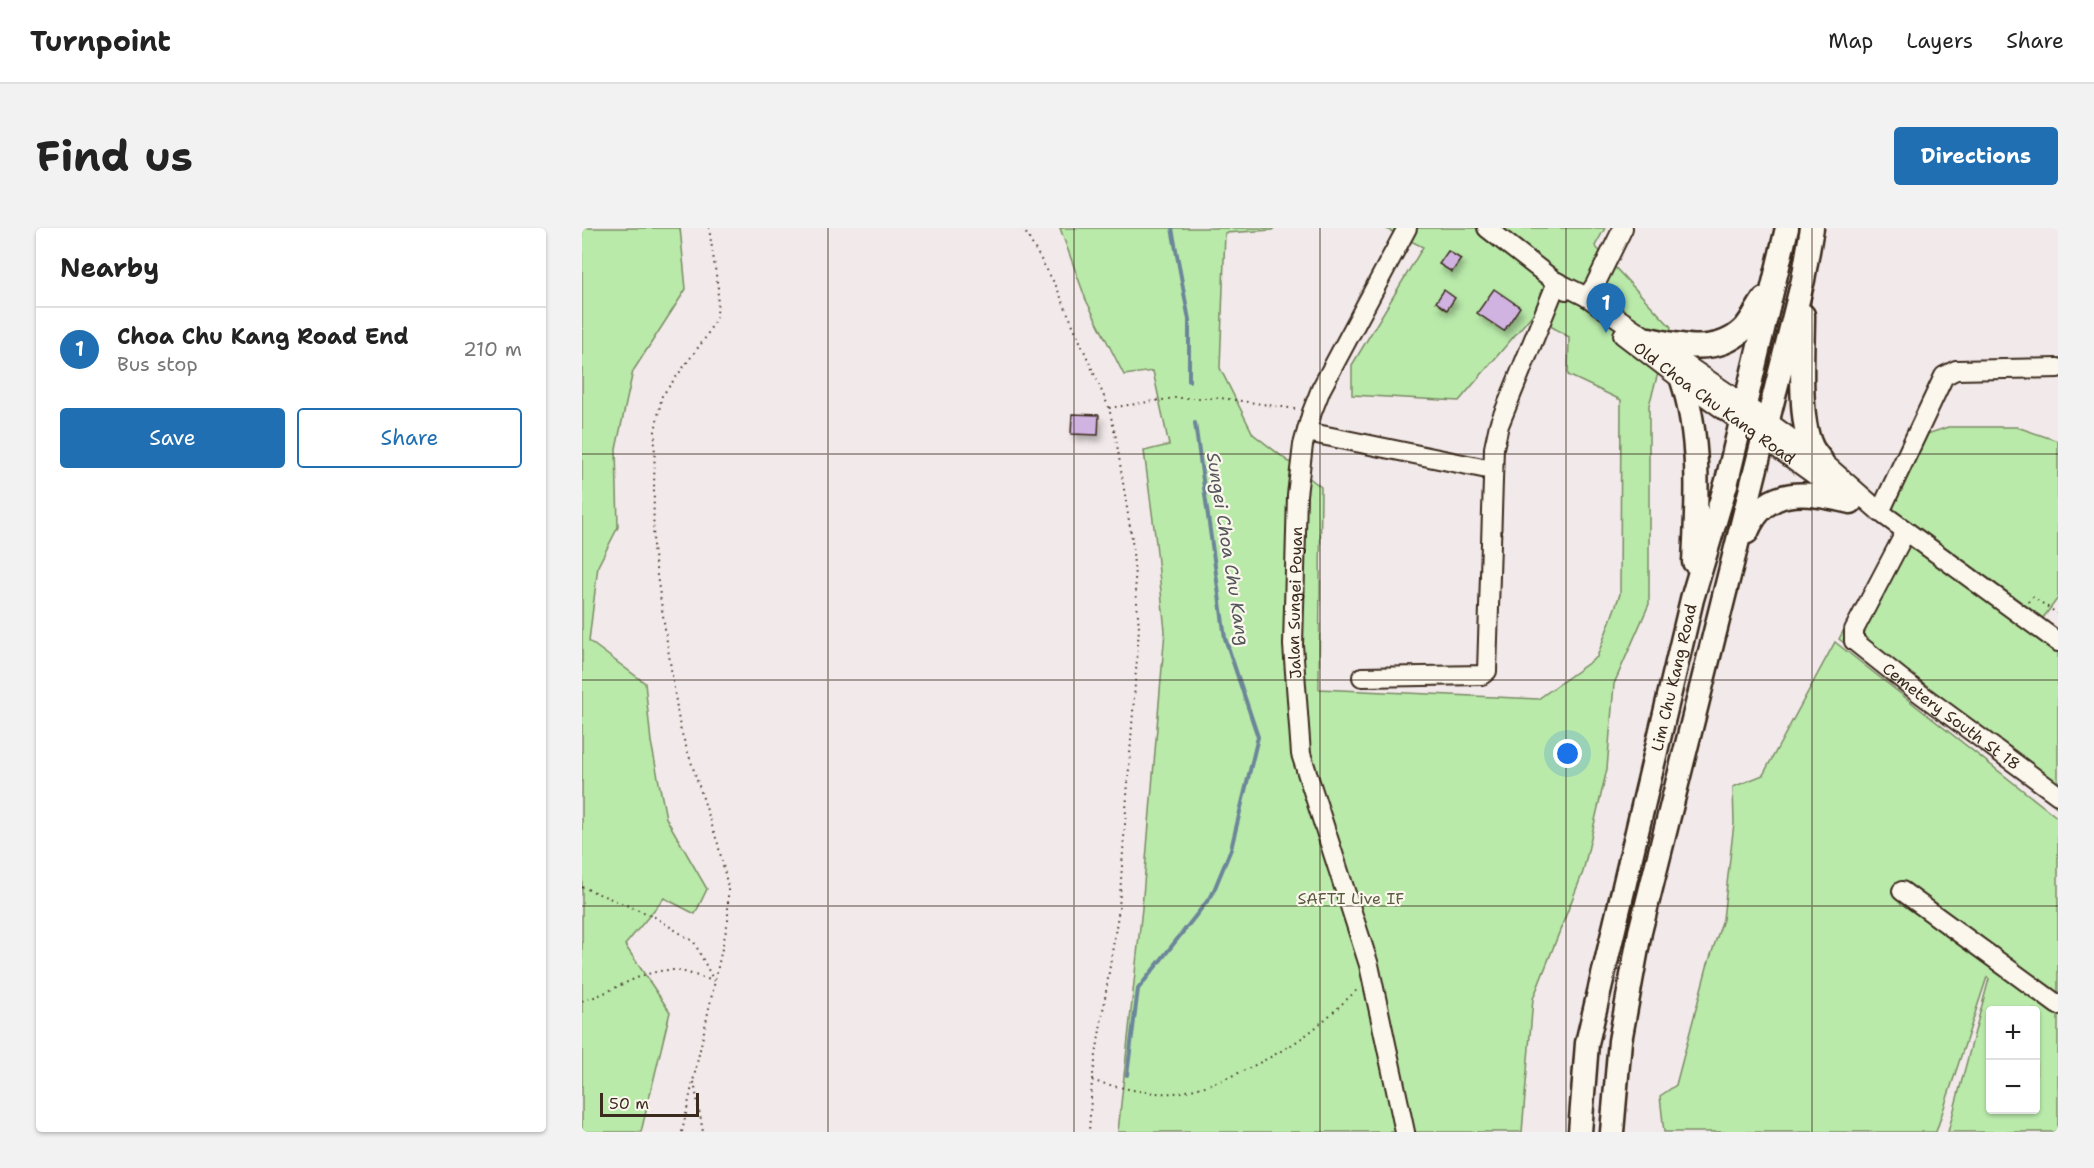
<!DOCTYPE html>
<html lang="en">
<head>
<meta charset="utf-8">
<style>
	:root { --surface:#fff; --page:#f2f2f2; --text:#222; --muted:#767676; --line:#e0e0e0; --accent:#1f6fb2 }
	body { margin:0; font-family:"Shantell Sans",sans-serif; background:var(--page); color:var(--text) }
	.controls { position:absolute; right:18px; bottom:18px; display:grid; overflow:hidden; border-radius:6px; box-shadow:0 2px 4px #0004 }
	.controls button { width:54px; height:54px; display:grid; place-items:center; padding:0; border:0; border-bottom:2px solid var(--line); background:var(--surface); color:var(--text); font:30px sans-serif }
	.scale { position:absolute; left:18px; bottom:15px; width:99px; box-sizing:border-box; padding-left:6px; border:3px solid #3b2a1e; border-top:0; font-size:16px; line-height:21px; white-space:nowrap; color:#3b2a1e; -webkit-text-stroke:4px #fbf7ec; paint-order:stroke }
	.you { position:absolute; left:986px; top:526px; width:21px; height:21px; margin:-15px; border:4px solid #fff; border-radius:50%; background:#1a73e8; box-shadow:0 0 0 9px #1a73e833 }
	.badge { display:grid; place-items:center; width:39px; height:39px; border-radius:50%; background:var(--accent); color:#fff; font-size:20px; font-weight:700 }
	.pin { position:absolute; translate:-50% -50px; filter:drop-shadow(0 2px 3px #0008) }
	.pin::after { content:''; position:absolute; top:32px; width:21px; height:18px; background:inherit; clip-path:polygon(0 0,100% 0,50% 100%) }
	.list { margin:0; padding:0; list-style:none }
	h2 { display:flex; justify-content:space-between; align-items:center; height:78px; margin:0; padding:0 24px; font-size:26px }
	h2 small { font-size:20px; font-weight:400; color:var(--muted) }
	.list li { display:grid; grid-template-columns:39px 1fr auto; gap:18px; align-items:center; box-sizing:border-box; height:84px; padding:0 24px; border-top:2px solid var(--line) }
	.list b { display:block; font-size:22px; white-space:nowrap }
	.list p { margin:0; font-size:20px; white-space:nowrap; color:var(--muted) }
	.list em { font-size:20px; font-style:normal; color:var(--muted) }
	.actions { display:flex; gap:12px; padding:18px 24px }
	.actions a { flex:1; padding:14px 0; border:2px solid var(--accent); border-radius:6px; text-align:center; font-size:21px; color:var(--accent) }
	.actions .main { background:var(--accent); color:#fff }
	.map { position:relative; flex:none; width:1476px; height:904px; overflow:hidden; border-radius:6px }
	header { display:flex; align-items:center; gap:36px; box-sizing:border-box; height:84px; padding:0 30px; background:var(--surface); border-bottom:2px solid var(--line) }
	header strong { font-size:28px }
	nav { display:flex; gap:33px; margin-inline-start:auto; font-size:21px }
	.intro { display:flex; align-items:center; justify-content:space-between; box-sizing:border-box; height:144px; padding:0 36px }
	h1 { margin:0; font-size:42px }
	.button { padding:15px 27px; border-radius:6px; background:var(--accent); color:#fff; font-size:21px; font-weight:700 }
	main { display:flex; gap:36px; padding:0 36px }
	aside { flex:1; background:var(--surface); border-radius:6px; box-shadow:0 2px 4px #0004 }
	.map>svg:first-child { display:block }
	.green { fill:#b9eaaa; stroke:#7a8a64; stroke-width:1.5; fill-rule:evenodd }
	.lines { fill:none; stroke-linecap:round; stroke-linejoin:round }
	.stream { stroke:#6c8699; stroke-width:4 }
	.building { fill:#d0b3e1; stroke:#3b2a1e; stroke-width:1.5; filter:url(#shadow) }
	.minor-casing { stroke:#3b2a1e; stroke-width:22 }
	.major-casing { stroke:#3b2a1e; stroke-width:27 }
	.path { stroke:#3b2a1e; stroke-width:2; stroke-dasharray:1.5 4.5; stroke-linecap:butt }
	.minor { stroke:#fbf7ec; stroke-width:18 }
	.major { stroke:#fbf7ec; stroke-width:22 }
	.grid { fill:none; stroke:#3b2a1e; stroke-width:1.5; stroke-opacity:0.55 }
	.labels { text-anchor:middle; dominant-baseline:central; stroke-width:4.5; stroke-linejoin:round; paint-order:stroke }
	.street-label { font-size:16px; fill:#3b2a1e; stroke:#fbf7ec }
	.park-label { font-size:16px; fill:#5a5a41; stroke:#fbf7ec }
	.water-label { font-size:18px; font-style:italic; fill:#54585c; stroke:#fbf7ec }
</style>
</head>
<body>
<header>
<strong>Turnpoint</strong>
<nav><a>Map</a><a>Layers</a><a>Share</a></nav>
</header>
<div class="intro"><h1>Find us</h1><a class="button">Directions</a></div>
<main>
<aside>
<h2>Nearby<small></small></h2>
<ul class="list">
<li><span class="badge">1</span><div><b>Choa Chu Kang Road End</b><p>Bus stop</p></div><em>210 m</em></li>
</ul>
<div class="actions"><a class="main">Save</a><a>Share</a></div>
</aside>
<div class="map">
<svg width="1476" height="904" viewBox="0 0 1476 904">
	<defs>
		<filter id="shadow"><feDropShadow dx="3.5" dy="6" stdDeviation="3" flood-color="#0004"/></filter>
	</defs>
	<rect width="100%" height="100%" fill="#f2e9ea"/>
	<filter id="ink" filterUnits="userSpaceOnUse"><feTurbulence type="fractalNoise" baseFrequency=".0167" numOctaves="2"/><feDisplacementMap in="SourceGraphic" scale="12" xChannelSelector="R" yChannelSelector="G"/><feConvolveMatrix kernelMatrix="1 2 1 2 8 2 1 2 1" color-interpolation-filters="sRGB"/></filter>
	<g filter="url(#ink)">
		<g class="green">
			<polygon points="0,0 98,0 104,61 51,143 34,221 36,299 16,338 7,413 63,455 69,514 84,590 125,661 113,686 82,670 43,717 88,784 59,904 0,904"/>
			<polygon points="478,0 692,0 690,2 643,5 638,140 671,206 739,259 737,461 956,471 1015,429 1038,366 1039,172 986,147 987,109 950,87 877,173 770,167 770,137 841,19 803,0 1023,0 1013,18 1089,99 1067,177 1067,376 1032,456 1025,541 1001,644 951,771 940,904 536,904 560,680 583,403 574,315 562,223 587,217 571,143 542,147 504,72"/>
			<polygon points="1366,199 1435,199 1476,213 1476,370 1461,390 1310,280 1345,206"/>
			<polygon points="1313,305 1476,422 1476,580 1257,411"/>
			<path d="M 1253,414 L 1476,590 L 1476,904 L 1366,904 L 1407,751 L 1405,749 L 1354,904 L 1082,904 L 1078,868 L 1094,857 L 1125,739 L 1141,691 L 1152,595 L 1151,559 L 1181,547 ZM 1408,782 L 1454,782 L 1454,882 L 1408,882 Z"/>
		</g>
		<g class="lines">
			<g class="stream">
				<polyline points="590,0 607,92 607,153"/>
				<polyline points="545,847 556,761 630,667 649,621 676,509 643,410 613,195"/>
			</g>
		</g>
		<g class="building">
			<polygon points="866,23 879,31 870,44 857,36"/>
			<polygon points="912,61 938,79 922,103 895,85"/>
			<polygon points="862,62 873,70 865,82 854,74"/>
			<polygon points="490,186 517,187 516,207 489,206"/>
		</g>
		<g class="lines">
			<g class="minor-casing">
				<g id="minor">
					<polyline points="905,0 984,62"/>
					<polyline points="975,54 1005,69 1163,177 1239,232 1298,284 1476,414"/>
					<polyline points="1005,69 1013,57 1041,0"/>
					<path id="s1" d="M 1041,107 L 1100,152 L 1266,271"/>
					<polyline points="725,204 910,242"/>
					<polyline points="1298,284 1362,148 1374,142 1476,140"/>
					<path id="s2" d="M 1324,303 L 1272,402 L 1272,413 L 1336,464 L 1476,567"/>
					<polyline points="780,449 900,447 905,443 912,220 917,197 975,54"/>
					<polyline points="1320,663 1476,777"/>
					<path id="s3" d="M 823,904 L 787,737 L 719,526 L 711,417 L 715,267 L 721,217 L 730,184 L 739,161 L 825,0"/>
				</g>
			</g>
			<g class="major-casing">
				<g id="major">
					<path d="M 1221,87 C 1221,119 1216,189 1229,217 C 1231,222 1235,227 1239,232"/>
					<path d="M 1067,111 C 1098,118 1135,127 1161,102 C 1169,94 1175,81 1182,71"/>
					<path d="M 1100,152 C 1119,210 1115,274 1112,334"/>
					<path d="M 1165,304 C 1185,255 1227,265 1269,274"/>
					<path id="s4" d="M 998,904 L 1005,815 L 1110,371 L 1145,253 L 1205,0"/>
					<polyline points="1030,904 1038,813 1058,704 1221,52 1230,0"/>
				</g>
			</g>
			<g class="path">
				<polyline points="441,0 474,58 527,180 534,210 550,312 557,400 537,680 510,853 507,904"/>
				<polyline points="527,180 593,170 639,170 714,181"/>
				<polyline points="1446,374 1451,369 1476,386"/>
				<polyline points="0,659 71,688 112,714 132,753"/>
				<path d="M 0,773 C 30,765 55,744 87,742 C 99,741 120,750 132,753"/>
				<path d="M 510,853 C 539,859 571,869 600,864 C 636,857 678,836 709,817 C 734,802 755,780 776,761"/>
				<polyline points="112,854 121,904"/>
				<polyline points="100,904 146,693 146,659 136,616 98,500 71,321 73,203 80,168 124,109 135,88 136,60 127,0"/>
			</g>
			<use href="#minor" class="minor"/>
			<use href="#major" class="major"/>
		</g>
	</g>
	<path class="grid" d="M 246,0 L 246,904M 492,0 L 492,904M 738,0 L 738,904M 984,0 L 984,904M 1230,0 L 1230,904M 0,226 L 1476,226M 0,452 L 1476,452M 0,678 L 1476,678"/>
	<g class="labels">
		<g class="street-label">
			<text stroke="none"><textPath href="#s1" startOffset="114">Old Choa Chu Kang Road</textPath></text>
			<text stroke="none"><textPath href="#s3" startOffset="544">Jalan Sungei Poyan</textPath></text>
			<text stroke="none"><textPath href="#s4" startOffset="465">Lim Chu Kang Road</textPath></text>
			<text stroke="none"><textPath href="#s2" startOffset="246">Cemetery South St 18</textPath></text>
		</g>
		<g class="park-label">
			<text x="769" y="670">SAFTI Live IF</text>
		</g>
		<g class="water-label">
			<text transform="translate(646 321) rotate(81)">Sungei Choa Chu Kang</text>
		</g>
	</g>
</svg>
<div class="controls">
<button>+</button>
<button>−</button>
</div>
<div class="scale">50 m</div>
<div class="you"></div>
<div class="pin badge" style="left:1024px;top:105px">1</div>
</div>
</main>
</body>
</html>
